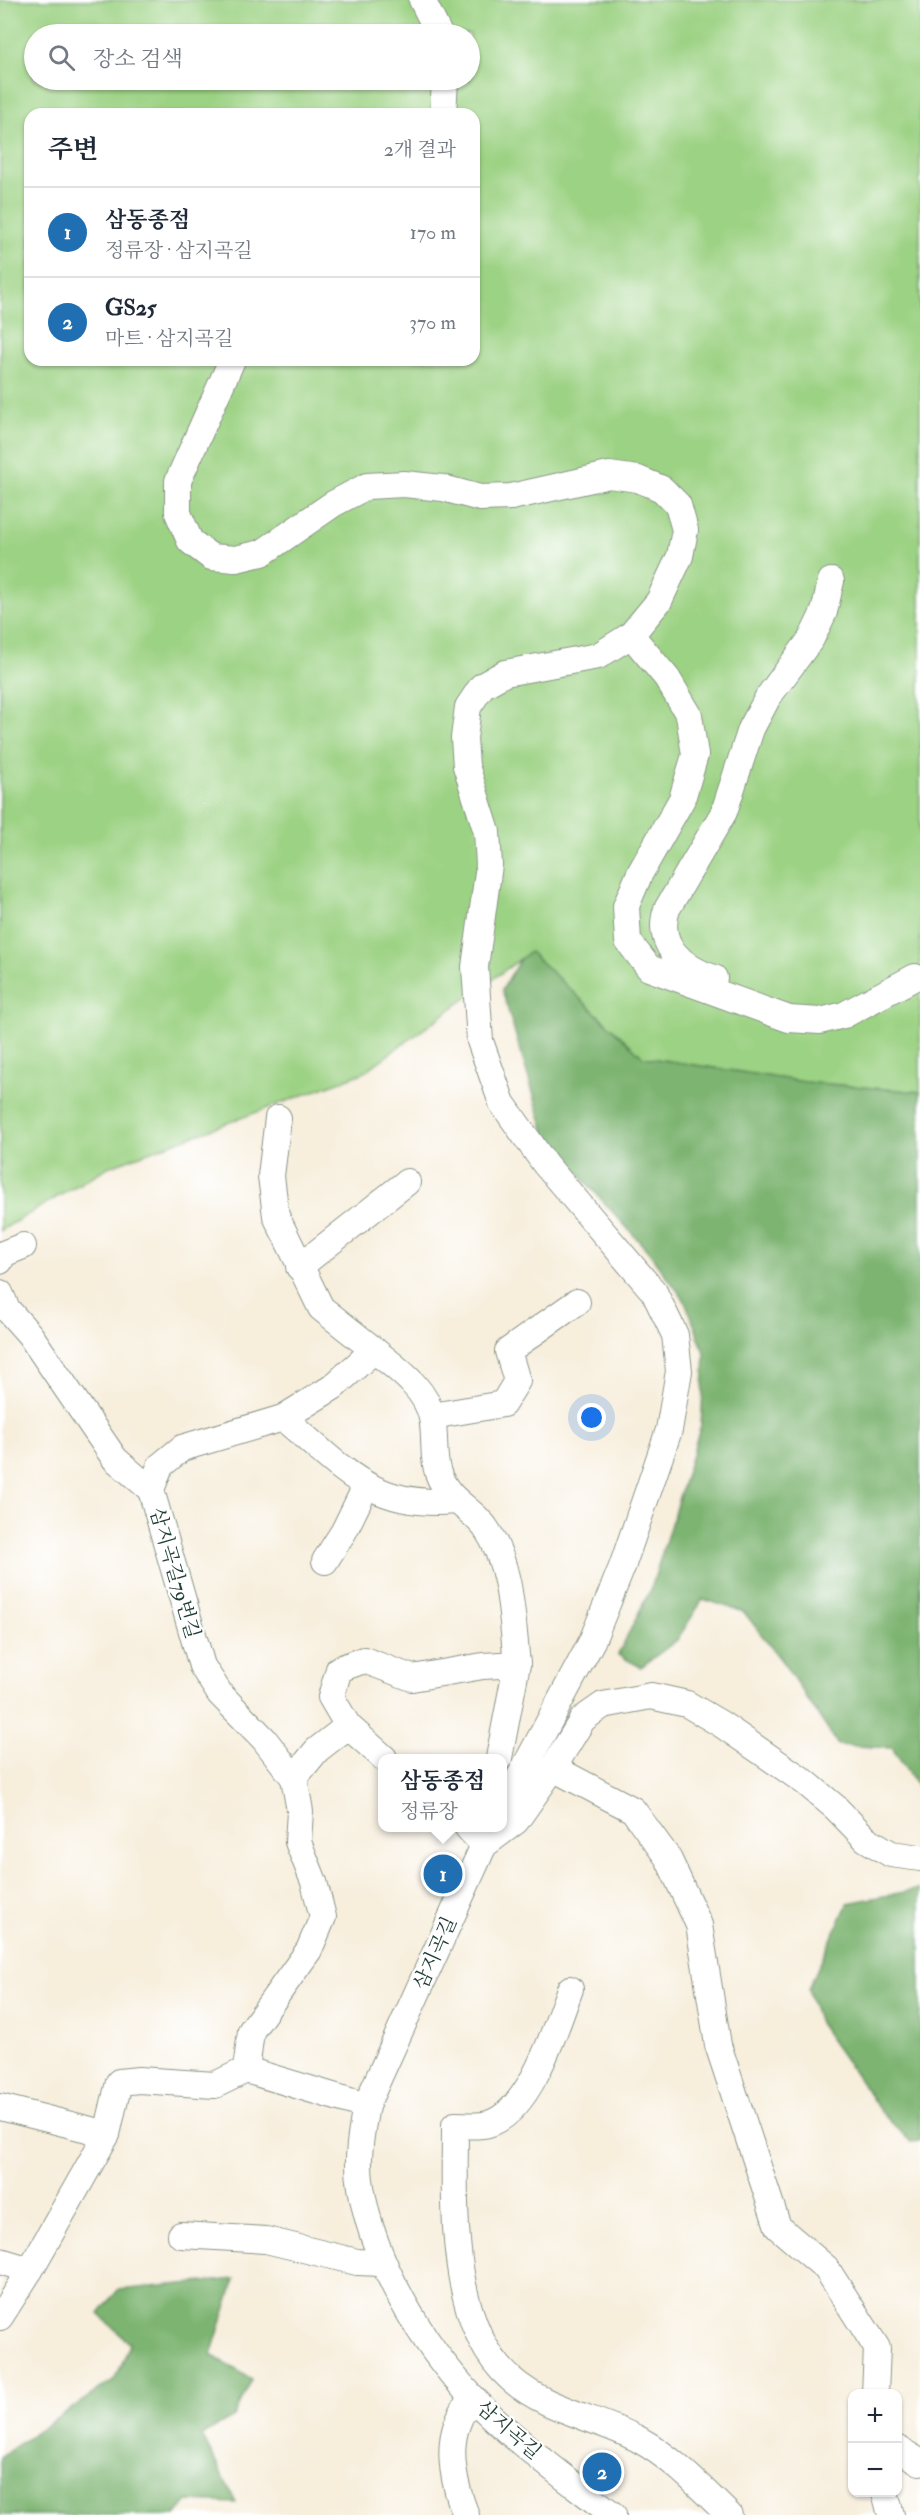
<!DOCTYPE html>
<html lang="ko">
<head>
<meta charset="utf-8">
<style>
	:root { --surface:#fff; --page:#f6f6f7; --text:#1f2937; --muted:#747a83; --line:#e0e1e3; --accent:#1f6fb2 }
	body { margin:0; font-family:"IM FELL Double Pica","Noto Serif KR",serif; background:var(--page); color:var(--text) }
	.controls { position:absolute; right:18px; bottom:18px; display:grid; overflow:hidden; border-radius:12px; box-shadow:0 2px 4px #0004 }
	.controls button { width:54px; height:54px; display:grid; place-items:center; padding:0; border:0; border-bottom:2px solid var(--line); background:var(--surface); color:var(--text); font:30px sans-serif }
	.you { position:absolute; left:592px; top:1418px; width:21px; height:21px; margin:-15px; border:4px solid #fff; border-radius:50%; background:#1a73e8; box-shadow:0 0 0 9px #1a73e833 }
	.badge { display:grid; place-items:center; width:39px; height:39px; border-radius:50%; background:var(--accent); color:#fff; font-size:20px; font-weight:700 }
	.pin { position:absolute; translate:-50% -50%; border:3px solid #fff; box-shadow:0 2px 6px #0006 }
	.popup { position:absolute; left:378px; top:1754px; width:129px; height:78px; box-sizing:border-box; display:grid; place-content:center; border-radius:12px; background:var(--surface); filter:drop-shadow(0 2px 4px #0005); font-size:20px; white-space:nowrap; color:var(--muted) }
	.popup b { font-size:22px; color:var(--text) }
	.popup::after { content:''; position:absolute; left:50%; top:100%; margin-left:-12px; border:12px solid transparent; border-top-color:var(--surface) }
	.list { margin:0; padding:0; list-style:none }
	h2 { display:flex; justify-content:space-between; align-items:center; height:78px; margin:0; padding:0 24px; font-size:26px }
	h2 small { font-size:20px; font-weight:400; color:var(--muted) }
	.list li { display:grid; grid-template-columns:39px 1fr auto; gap:18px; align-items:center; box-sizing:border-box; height:90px; padding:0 24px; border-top:2px solid var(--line) }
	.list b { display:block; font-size:22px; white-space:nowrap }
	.list p { margin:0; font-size:20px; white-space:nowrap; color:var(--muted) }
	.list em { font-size:20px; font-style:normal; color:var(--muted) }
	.icon { flex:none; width:33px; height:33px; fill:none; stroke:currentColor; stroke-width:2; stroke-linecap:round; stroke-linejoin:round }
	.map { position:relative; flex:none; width:920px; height:2515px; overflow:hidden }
	.search { position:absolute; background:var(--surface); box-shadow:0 2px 4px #0004; left:24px; top:24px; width:456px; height:66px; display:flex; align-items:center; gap:15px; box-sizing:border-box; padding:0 21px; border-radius:33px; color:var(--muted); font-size:22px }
	.panel { position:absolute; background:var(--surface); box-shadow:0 2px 4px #0004; left:24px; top:108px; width:456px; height:258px; border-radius:18px }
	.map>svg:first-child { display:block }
	.green { fill:#9cd283; stroke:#5e885c; stroke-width:1.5; fill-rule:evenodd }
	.forest { fill:#7db471; stroke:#4e7852; stroke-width:1.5 }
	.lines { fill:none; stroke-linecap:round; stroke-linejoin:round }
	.minor-casing { stroke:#8b9688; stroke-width:28 }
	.minor { stroke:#fff; stroke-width:26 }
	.labels { text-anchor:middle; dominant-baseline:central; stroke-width:4.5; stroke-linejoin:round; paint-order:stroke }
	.street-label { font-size:20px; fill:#1f3d34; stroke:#fff }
</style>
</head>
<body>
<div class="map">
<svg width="920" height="2515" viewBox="0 0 920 2515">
	<rect width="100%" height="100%" fill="#fff"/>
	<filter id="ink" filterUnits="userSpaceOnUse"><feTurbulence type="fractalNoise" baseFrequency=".0167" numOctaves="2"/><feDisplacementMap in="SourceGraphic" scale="12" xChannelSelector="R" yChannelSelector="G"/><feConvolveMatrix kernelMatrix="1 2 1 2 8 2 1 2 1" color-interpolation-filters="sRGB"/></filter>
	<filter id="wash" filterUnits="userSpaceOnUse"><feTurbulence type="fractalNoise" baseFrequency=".008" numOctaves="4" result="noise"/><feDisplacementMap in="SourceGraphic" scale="24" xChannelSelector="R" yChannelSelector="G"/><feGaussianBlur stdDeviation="1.35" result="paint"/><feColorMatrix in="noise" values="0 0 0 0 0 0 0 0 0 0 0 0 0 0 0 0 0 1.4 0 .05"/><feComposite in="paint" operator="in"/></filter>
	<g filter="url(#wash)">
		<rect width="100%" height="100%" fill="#f7eedc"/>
		<path class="green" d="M 0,0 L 920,0 L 920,1092 L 805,1082 L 643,1057 L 530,952 L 363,1073 L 108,1167 L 0,1231 ZM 34,34 L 470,34 L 470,80 L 34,80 ZM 30,114 L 474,114 L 474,360 L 30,360 Z"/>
		<g class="forest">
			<polygon points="530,952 643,1057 805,1082 920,1092 920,1791 892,1748 838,1745 784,1664 744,1612 703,1599 677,1640 641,1667 618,1655 652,1586 701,1425 705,1354 685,1301 647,1250 547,1139 502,990 520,959"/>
			<polygon points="920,1889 920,2141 911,2142 883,2114 819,2023 808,1989 848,1903"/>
			<polygon points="235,2279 211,2355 252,2379 234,2417 202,2435 236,2503 188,2501 176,2515 0,2515 0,2457 116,2378 130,2344 99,2314 118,2290"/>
		</g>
	</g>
	<g filter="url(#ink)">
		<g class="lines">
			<g class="minor-casing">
				<g id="minor">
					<polyline points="422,0 439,34"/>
					<polyline points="443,114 445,80"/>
					<polyline points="232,360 178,481 178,513 190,541 211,557 236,559 262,553 333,504 367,486 404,484 443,488 480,498 511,497 609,475 638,479 662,489 678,505 685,530 680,556 659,601 631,635 598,656 505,673 482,686 468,707 464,738 466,766 487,832 489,865 475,967 480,1041 502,1103 545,1164 654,1292 675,1335 679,1371 669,1430 622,1567 592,1641 503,1808"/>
					<polyline points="631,635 667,678 689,715 695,755 682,799 640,873 626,906 628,941 649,968 789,1019 820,1021 844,1015 915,977"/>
					<path d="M 714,978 C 682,968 655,944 667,909 L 724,812 L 751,729 L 768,697 L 811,639 L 824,612 L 831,581"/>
					<polyline points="278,1118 271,1176 276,1216 321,1308 374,1350"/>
					<polyline points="0,1261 3,1254 23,1246"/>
					<polyline points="299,1267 407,1182"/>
					<polyline points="0,1293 7,1309 30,1335 115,1459 151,1490"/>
					<polyline points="432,1416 503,1404 517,1381 508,1351 577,1302"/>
					<path d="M 283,1418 C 342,1467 372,1509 455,1501"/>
					<polyline points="325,1561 344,1531 366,1486"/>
					<polyline points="384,1758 348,1726 331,1697 339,1669 364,1660 412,1678 483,1666 517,1664 499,1758"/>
					<polyline points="553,1768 633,1810 668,1858 699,1925 718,2045 778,2227 826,2268 877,2348 875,2394"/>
					<polyline points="294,1778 317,1750 348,1726"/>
					<polyline points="468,1828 484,1845"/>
					<path d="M 570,1989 C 556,2026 531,2112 488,2124 C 478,2127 465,2125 455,2125 C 455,2202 447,2323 511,2379 C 546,2410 598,2418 638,2439 C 673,2458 701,2488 729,2515"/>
					<path d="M 366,2106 L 246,2070 L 251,2031 L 309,1950 L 323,1917 L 314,1882 L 298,1842 L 300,1811 L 294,1778 L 264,1739 L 220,1694 L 202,1666 L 151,1490 L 160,1466 L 182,1448 L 283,1418 L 333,1387 L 374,1350 C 396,1368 426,1388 432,1418 C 436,1436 432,1456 438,1473 C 448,1501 470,1507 485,1527 C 512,1565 512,1619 517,1664"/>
					<polyline points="0,2107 107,2134"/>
					<polyline points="181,2235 266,2240 357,2262 382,2263"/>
					<polyline points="0,2261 30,2270"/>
					<polyline points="0,2317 30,2270 107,2134 119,2082 139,2080 215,2085 246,2070"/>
					<polyline points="898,2449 920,2462"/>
					<polyline points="885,2492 891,2515"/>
					<path d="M 466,2515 C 455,2488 446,2450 458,2422 C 461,2413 467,2405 472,2397"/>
					<path d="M 613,2515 C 565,2477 515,2442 473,2398 C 421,2343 373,2262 361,2187 C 356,2160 361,2133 366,2106 L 484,1845 L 516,1821 L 553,1768 L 583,1719 L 603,1705 L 651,1696 L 687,1704 L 721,1724 L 805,1782 L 836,1808 L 866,1839 L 891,1854 L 920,1858"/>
				</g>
			</g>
			<use href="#minor" class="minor"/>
		</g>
	</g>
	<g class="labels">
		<g class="street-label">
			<text transform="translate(175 1573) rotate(74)">삼지곡길79번길</text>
			<text transform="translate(435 1953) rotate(-66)">삼지곡길</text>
			<text transform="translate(509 2430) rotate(41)">삼지곡길</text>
		</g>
	</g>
</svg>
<div class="controls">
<button>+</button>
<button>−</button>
</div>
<div class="you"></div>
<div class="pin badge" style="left:443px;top:1874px">1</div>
<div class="popup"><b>삼동종점</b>정류장</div>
<div class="pin badge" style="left:602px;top:2472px">2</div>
<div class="search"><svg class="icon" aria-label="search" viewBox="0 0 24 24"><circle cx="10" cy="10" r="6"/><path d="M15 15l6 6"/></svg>장소 검색</div>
<section class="panel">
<h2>주변<small>2개 결과</small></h2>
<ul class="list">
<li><span class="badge">1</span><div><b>삼동종점</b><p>정류장 · 삼지곡길</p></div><em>170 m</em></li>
<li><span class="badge">2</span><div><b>GS25</b><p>마트 · 삼지곡길</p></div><em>370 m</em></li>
</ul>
</section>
</div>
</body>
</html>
